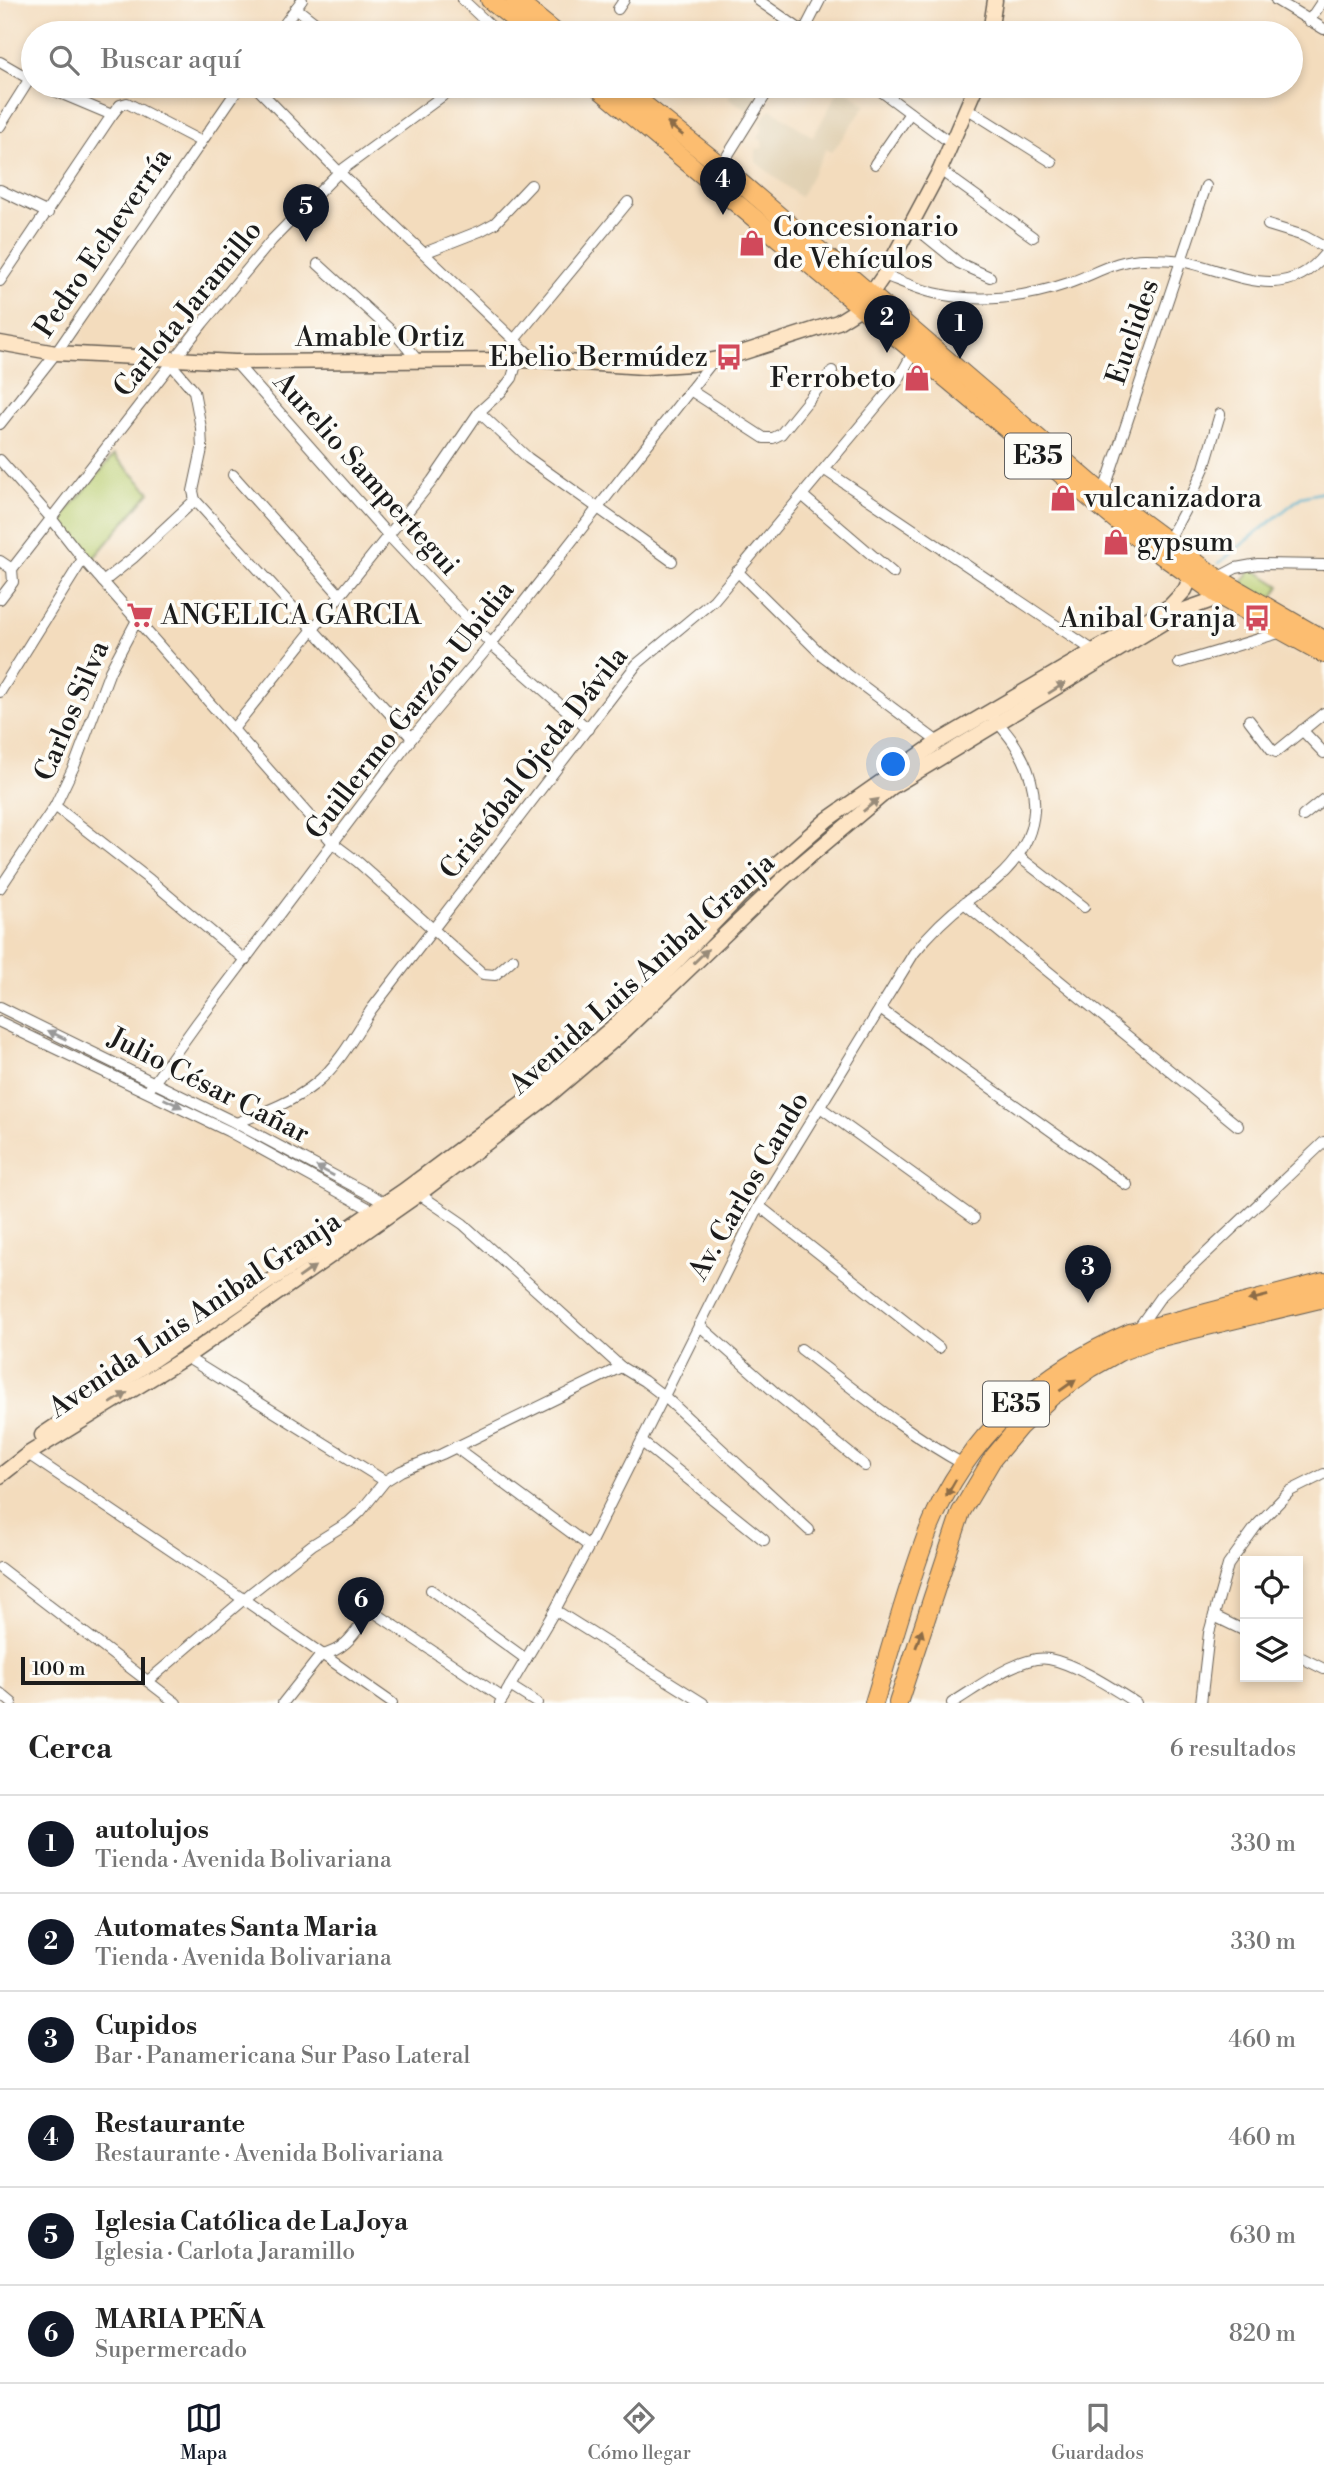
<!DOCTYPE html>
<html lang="es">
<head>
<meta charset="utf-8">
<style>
	:root { --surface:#fff; --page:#f2f2f2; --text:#222; --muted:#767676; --line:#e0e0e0; --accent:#111827 }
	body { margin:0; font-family:"Libre Bodoni",serif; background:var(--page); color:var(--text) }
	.controls { position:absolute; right:21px; bottom:21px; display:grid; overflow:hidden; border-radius:0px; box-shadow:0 4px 10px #0003 }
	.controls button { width:63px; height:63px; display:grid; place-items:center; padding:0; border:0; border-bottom:2px solid var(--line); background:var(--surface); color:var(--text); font:35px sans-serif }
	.scale { position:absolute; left:21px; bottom:18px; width:124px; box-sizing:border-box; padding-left:7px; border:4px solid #1c1c1c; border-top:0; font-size:19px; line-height:24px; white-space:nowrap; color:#1c1c1c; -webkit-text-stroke:5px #fdfcf7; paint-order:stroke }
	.you { position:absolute; left:894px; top:765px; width:24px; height:24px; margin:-18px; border:5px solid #fff; border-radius:50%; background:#1a73e8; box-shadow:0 0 0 10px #1a73e833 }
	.badge { display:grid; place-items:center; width:46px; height:46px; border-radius:50%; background:var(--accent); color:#fff; font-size:23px; font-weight:700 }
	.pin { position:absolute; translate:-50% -58px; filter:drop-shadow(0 2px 4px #0008) }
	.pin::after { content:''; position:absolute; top:37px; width:24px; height:21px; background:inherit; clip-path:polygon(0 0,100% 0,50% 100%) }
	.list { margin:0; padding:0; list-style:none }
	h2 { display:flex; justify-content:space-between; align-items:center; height:91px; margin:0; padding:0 28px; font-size:30px }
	h2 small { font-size:23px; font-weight:400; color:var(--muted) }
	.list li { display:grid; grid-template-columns:46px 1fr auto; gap:21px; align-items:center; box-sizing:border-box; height:98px; padding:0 28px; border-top:2px solid var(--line) }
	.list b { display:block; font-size:26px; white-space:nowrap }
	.list p { margin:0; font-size:23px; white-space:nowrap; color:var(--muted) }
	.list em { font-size:23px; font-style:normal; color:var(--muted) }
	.icon { flex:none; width:38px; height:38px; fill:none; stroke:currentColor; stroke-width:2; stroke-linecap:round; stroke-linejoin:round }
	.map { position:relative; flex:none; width:1324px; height:1703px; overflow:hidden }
	.search { position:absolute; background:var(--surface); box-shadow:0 4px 10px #0003; left:21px; right:21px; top:21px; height:77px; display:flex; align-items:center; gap:18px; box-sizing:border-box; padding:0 24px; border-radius:38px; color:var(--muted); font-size:26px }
	.sheet { height:679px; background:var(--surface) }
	nav { display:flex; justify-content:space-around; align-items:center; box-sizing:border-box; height:98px; border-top:2px solid var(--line); background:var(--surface); font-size:19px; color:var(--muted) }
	nav a { display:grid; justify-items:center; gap:4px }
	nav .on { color:var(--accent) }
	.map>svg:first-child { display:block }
	.built { fill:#e1d1b4 }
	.green { fill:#bace72; stroke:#6b7547; stroke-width:2 }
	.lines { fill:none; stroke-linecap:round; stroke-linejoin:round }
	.stream { stroke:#48abc7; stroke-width:2.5 }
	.street-casing { stroke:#675f54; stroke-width:12 }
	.secondary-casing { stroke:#675f54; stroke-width:17 }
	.highway-casing { stroke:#675f54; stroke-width:20 }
	.street { stroke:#fff; stroke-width:10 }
	.secondary { stroke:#fee5c5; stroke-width:14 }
	.highway { stroke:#fcbd6f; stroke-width:18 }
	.oneway { fill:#8c6c46 }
	.oneway2 { fill:#988b79 }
	.oneway3 { fill:#999 }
	.labels { text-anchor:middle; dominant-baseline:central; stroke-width:7; stroke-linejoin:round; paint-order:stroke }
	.shield { fill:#fdfcf7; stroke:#605f5e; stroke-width:2 }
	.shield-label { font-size:26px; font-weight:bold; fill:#1c1c1c }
	.poi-label { font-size:28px; fill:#1c1c1c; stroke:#fdfcf7; text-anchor:start }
	.street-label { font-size:28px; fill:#1c1c1c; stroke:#fdfcf7 }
</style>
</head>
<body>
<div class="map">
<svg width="1324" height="1703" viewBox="0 0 1324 1703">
	<rect width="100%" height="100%" fill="#fdfcf7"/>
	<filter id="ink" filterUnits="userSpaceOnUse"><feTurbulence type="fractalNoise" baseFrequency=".0143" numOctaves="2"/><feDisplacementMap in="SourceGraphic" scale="14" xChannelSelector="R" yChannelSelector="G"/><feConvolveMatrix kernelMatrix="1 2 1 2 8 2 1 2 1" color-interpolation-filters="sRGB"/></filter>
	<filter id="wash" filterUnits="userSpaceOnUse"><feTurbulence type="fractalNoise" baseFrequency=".00686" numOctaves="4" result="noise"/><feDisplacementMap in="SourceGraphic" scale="28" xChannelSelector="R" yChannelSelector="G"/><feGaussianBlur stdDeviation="1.57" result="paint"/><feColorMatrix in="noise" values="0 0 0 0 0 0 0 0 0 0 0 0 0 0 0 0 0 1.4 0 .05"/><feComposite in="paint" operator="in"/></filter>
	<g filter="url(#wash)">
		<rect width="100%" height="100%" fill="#f3dcbd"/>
		<g class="built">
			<polygon points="735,86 742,86 758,95 749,111 728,98"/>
			<polygon points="841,86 866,105 832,152 826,149 800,197 756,162 755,149 763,148 762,140 757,138 762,131 761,120 771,109 813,137"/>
		</g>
		<g class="green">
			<polygon points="114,455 150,492 93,559 58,522"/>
			<polygon points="1252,568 1280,586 1270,602 1242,583"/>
		</g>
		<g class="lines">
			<polyline class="stream" points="1219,563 1301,497 1324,492"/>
		</g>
	</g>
	<g filter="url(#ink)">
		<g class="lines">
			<g class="street-casing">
				<g id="street">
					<polyline points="463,0 498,33"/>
					<polyline points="758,0 805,33"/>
					<polyline points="1276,0 1324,29"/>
					<polyline points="296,8 328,33"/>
					<polyline points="618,9 624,0"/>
					<polyline points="1309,21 1323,0"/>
					<polyline points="278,33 302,0"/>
					<polyline points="803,33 820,0"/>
					<polyline points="0,62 33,81"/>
					<polyline points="43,86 112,115 120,105 127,103 200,141"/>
					<polyline points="255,86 339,172 535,360"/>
					<polyline points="874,86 952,144"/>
					<polyline points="968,109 1052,162"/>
					<polyline points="0,126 29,80"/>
					<polyline points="875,164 910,113"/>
					<polyline points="721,166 771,86"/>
					<polyline points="940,170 1033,237"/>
					<polyline points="0,190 48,213"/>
					<polyline points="911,224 959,263 990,277"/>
					<polyline points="1268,225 1304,236 1324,247"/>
					<polyline points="424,253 480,231 495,223 531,185"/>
					<polyline points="318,264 399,338 418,361"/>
					<path d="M 884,275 C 900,281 917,289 934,293 C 981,304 1025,298 1069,283 C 1095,274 1117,259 1145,259 C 1156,259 1170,259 1182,261 C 1232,271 1283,306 1324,255"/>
					<polyline points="0,281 112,115"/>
					<polyline points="514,340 628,202"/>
					<polyline points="235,362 388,535 491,644 588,729"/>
					<polyline points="171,364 194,391 201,428 202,449 193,491 195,500"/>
					<polyline points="690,390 764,438 773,438 781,434 832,371"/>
					<polyline points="479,412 528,458 672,561"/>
					<polyline points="0,424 56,353 240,86"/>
					<polyline points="0,460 51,518 83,559 334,844 358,862 483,974 495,975 513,959"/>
					<polyline points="825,470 1094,651"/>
					<polyline points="233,475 339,594"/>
					<polyline points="1101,492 1106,485 1206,186"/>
					<polyline points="803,496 893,573"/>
					<polyline points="195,500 412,738"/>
					<polyline points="1167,543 1188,504 1204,468 1220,414"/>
					<polyline points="0,561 12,569"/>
					<polyline points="737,571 823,656 938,742"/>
					<polyline points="1217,578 1236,568 1258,564 1324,565"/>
					<polyline points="103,582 133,558 195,500"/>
					<polyline points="0,599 13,582 12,569 203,323 272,240 339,172 456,86"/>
					<polyline points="1179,663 1282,632"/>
					<polyline points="0,692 83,559"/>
					<polyline points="1249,720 1272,750 1276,752 1324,713"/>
					<polyline points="233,729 432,481 479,412 501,392 512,378 517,361"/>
					<polyline points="1302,730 1324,753"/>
					<polyline points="55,806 150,880 245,960"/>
					<polyline points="1303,816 1324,799"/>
					<polyline points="1018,856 1084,907"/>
					<polyline points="0,888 55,806 75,764 110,671 137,620"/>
					<polyline points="964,903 1238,1126"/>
					<polyline points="0,1007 236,1123 389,1205"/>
					<polyline points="880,1009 1127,1185"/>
					<polyline points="0,1022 228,1131 377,1213"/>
					<polyline points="148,1091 197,1023 412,738 491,644 713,361"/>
					<polyline points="820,1107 974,1218"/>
					<path d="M 236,1123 C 262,1113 293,1102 315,1084 C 339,1065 355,1035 371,1010 L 637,664 L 714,600 L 897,382 L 914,351"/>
					<polyline points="419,1194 463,1224 621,1367 644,1381 665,1397 809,1530"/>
					<polyline points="759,1206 939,1348"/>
					<polyline points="699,1325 779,1396 865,1466"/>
					<polyline points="1137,1330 1161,1296 1324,1142"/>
					<path d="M 801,1349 C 854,1389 906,1433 965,1465"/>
					<polyline points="186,1357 385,1481"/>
					<polyline points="642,1442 764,1540"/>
					<polyline points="455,1447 589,1546"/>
					<polyline points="28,1454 243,1599 392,1703"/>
					<polyline points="0,1568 176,1703"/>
					<polyline points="431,1590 526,1659"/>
					<polyline points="555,1610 703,1703"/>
					<polyline points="1214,1616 1245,1631"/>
					<polyline points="1298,1656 1324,1669"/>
					<polyline points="148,1681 251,1593 312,1545 349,1522 360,1512 385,1481 401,1471 442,1454 621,1367"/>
					<polyline points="510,1686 537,1703"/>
					<polyline points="0,1693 12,1703"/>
					<path d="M 283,1703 L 321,1655 C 347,1650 355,1632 370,1612 L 374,1612 L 503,1698"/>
					<path d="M 500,1703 L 555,1610 L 589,1546 L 759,1206 L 914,953 C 930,933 947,916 967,901 C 977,893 989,887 998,878 C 1039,841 1045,795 1017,748 C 1011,737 1002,728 994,718"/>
					<path d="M 952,1703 C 976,1689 1020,1654 1049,1659 C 1076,1664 1112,1688 1136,1703"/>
					<polyline points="1201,1703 1209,1633 1228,1565 1257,1525 1290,1491 1324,1474"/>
				</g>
			</g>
			<g class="secondary-casing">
				<g id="secondary">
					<polyline points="990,33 995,0"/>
					<polyline points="0,343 56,353 235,362 535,360 644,367 691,364 729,357 838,322 862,307 884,275 940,170 976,86"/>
					<polyline points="42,1435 403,1191 539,1090 614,1026 741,895 828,819 938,742 1170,606 1185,590 1191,577"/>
					<polyline points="0,1476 28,1454 186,1357 419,1194 546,1098 622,1033 785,877 892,787 1184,610 1221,597"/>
				</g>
			</g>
			<g class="highway-casing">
				<g id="highway">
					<polyline points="490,0 531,33"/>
					<polyline points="515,0 556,33"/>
					<polyline points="596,86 1140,540 1221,597 1324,654"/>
					<polyline points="621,86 721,166 1101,492 1217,578 1324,640"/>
					<path d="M 874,1703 C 892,1645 907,1586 929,1529 C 966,1437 1040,1372 1130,1333 L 1324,1282"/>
					<polyline points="898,1703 961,1512 993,1458 1019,1427 1051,1397 1091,1368 1119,1352 1153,1339 1324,1298"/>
				</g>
			</g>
			<use href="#street" class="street"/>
			<use href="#secondary" class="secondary"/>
			<use href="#highway" class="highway"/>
		</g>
		<defs><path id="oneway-solid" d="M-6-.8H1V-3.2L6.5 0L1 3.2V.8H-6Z" transform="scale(1.75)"/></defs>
		<g class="oneway">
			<use href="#oneway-solid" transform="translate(675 129) rotate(-141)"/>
			<use href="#oneway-solid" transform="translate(1258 1298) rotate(166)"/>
			<use href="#oneway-solid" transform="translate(1068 1385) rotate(-35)"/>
			<use href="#oneway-solid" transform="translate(951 1488) rotate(120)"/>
			<use href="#oneway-solid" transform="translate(919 1638) rotate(-72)"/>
		</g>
		<g class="oneway2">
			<use href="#oneway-solid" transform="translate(1057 688) rotate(-32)"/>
			<use href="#oneway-solid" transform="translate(871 805) rotate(-39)"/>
			<use href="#oneway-solid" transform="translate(701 956) rotate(-44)"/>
			<use href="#oneway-solid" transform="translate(307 1272) rotate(-35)"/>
			<use href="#oneway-solid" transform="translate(119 1398) rotate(-32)"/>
		</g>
		<g class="oneway3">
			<use href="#oneway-solid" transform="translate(57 1035) rotate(-154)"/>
			<use href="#oneway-solid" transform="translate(173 1103) rotate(26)"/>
			<use href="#oneway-solid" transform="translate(325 1171) rotate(-152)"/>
		</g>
	</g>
	<defs>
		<g id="shop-bare" transform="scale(2.1)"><path d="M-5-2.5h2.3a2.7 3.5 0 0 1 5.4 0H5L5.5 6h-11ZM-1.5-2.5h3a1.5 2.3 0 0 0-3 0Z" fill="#d1495b" stroke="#fdfcf7" stroke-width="2.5" paint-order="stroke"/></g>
		<g id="bus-bare" transform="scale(2.1)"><path d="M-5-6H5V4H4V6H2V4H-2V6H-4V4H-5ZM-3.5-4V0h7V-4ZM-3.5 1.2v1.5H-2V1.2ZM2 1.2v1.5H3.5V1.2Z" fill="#d1495b" stroke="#fdfcf7" stroke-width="2.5" paint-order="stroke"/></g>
		<g id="supermarket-bare" transform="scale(2.1)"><path d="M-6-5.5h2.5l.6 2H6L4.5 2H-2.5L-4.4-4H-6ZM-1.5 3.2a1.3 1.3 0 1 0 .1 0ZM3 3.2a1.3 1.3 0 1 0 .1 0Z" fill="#d1495b" stroke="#fdfcf7" stroke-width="2.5" paint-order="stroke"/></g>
	</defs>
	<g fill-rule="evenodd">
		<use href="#shop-bare" x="752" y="243"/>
		<use href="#bus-bare" x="729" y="357"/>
		<use href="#shop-bare" x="917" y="378"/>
		<use href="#shop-bare" x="1063" y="498"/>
		<use href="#shop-bare" x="1116" y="542"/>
		<use href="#supermarket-bare" x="140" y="615"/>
		<use href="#bus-bare" x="1257" y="618"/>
	</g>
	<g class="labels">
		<g class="shield">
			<rect x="1005" y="433.5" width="66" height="45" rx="5"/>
			<rect x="983" y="1381.5" width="66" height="45" rx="5"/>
		</g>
		<g class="shield-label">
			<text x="1038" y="456">E35</text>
			<text x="1016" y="1404">E35</text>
		</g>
		<g class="poi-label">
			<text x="773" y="227">Concesionario<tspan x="773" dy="32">de Vehículos</tspan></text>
			<text x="708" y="357" text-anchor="end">Ebelio Bermúdez</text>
			<text x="896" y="378" text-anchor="end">Ferrobeto</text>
			<text x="1084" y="498">vulcanizadora</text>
			<text x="1137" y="542">gypsum</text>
			<text x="161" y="615">ANGELICA GARCIA</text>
			<text x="1236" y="618" text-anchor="end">Anibal Granja</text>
		</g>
		<g class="street-label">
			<text transform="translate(103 243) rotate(-56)">Pedro Echeverría</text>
			<text transform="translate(188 309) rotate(-51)">Carlota Jaramillo</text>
			<text transform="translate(1133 332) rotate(-71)">Euclides</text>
			<text x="380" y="337">Amable Ortiz</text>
			<text transform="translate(366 474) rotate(48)">Aurelio Sampertegui</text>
			<text transform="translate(410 710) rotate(-52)">Guillermo Garzón Ubidia</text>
			<text transform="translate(72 711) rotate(-67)">Carlos Silva</text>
			<text transform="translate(534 763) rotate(-52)">Cristóbal Ojeda Dávila</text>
			<text transform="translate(642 974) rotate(-42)">Avenida Luis Anibal Granja</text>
			<text transform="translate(209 1086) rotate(27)">Julio César Cañar</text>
			<text transform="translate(749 1186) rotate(-60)">Av. Carlos Cando</text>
			<text transform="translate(195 1315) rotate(-34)">Avenida Luis Anibal Granja</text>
		</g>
	</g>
</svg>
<div class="controls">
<button><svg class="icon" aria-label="locate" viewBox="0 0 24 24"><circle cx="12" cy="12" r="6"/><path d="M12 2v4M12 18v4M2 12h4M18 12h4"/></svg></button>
<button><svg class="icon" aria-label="layers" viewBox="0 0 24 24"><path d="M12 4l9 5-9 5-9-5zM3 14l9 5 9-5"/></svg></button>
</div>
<div class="scale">100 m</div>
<div class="you"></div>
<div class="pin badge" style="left:960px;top:359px">1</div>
<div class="pin badge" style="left:887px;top:353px">2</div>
<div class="pin badge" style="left:1088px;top:1303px">3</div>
<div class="pin badge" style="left:723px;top:215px">4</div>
<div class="pin badge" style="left:306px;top:242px">5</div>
<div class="pin badge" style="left:361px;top:1635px">6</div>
<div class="search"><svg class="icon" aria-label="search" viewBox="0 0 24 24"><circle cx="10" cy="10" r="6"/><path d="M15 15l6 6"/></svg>Buscar aquí</div>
</div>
<section class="sheet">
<h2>Cerca<small>6 resultados</small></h2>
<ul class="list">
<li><span class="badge">1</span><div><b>autolujos</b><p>Tienda · Avenida Bolivariana</p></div><em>330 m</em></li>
<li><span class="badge">2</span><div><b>Automates Santa Maria</b><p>Tienda · Avenida Bolivariana</p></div><em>330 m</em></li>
<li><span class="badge">3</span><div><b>Cupidos</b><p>Bar · Panamericana Sur Paso Lateral</p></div><em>460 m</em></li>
<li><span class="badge">4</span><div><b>Restaurante</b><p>Restaurante · Avenida Bolivariana</p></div><em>460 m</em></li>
<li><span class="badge">5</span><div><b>Iglesia Católica de La Joya</b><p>Iglesia · Carlota Jaramillo</p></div><em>630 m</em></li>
<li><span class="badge">6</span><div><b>MARIA PEÑA</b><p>Supermercado</p></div><em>820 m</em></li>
</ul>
</section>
<nav>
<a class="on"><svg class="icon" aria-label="map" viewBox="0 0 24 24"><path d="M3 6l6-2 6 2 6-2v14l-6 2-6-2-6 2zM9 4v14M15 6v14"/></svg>Mapa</a>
<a><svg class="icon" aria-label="directions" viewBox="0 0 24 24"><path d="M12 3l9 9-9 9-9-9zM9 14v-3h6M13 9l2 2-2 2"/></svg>Cómo llegar</a>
<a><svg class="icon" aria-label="saved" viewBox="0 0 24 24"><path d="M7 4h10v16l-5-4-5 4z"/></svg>Guardados</a>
</nav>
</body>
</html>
